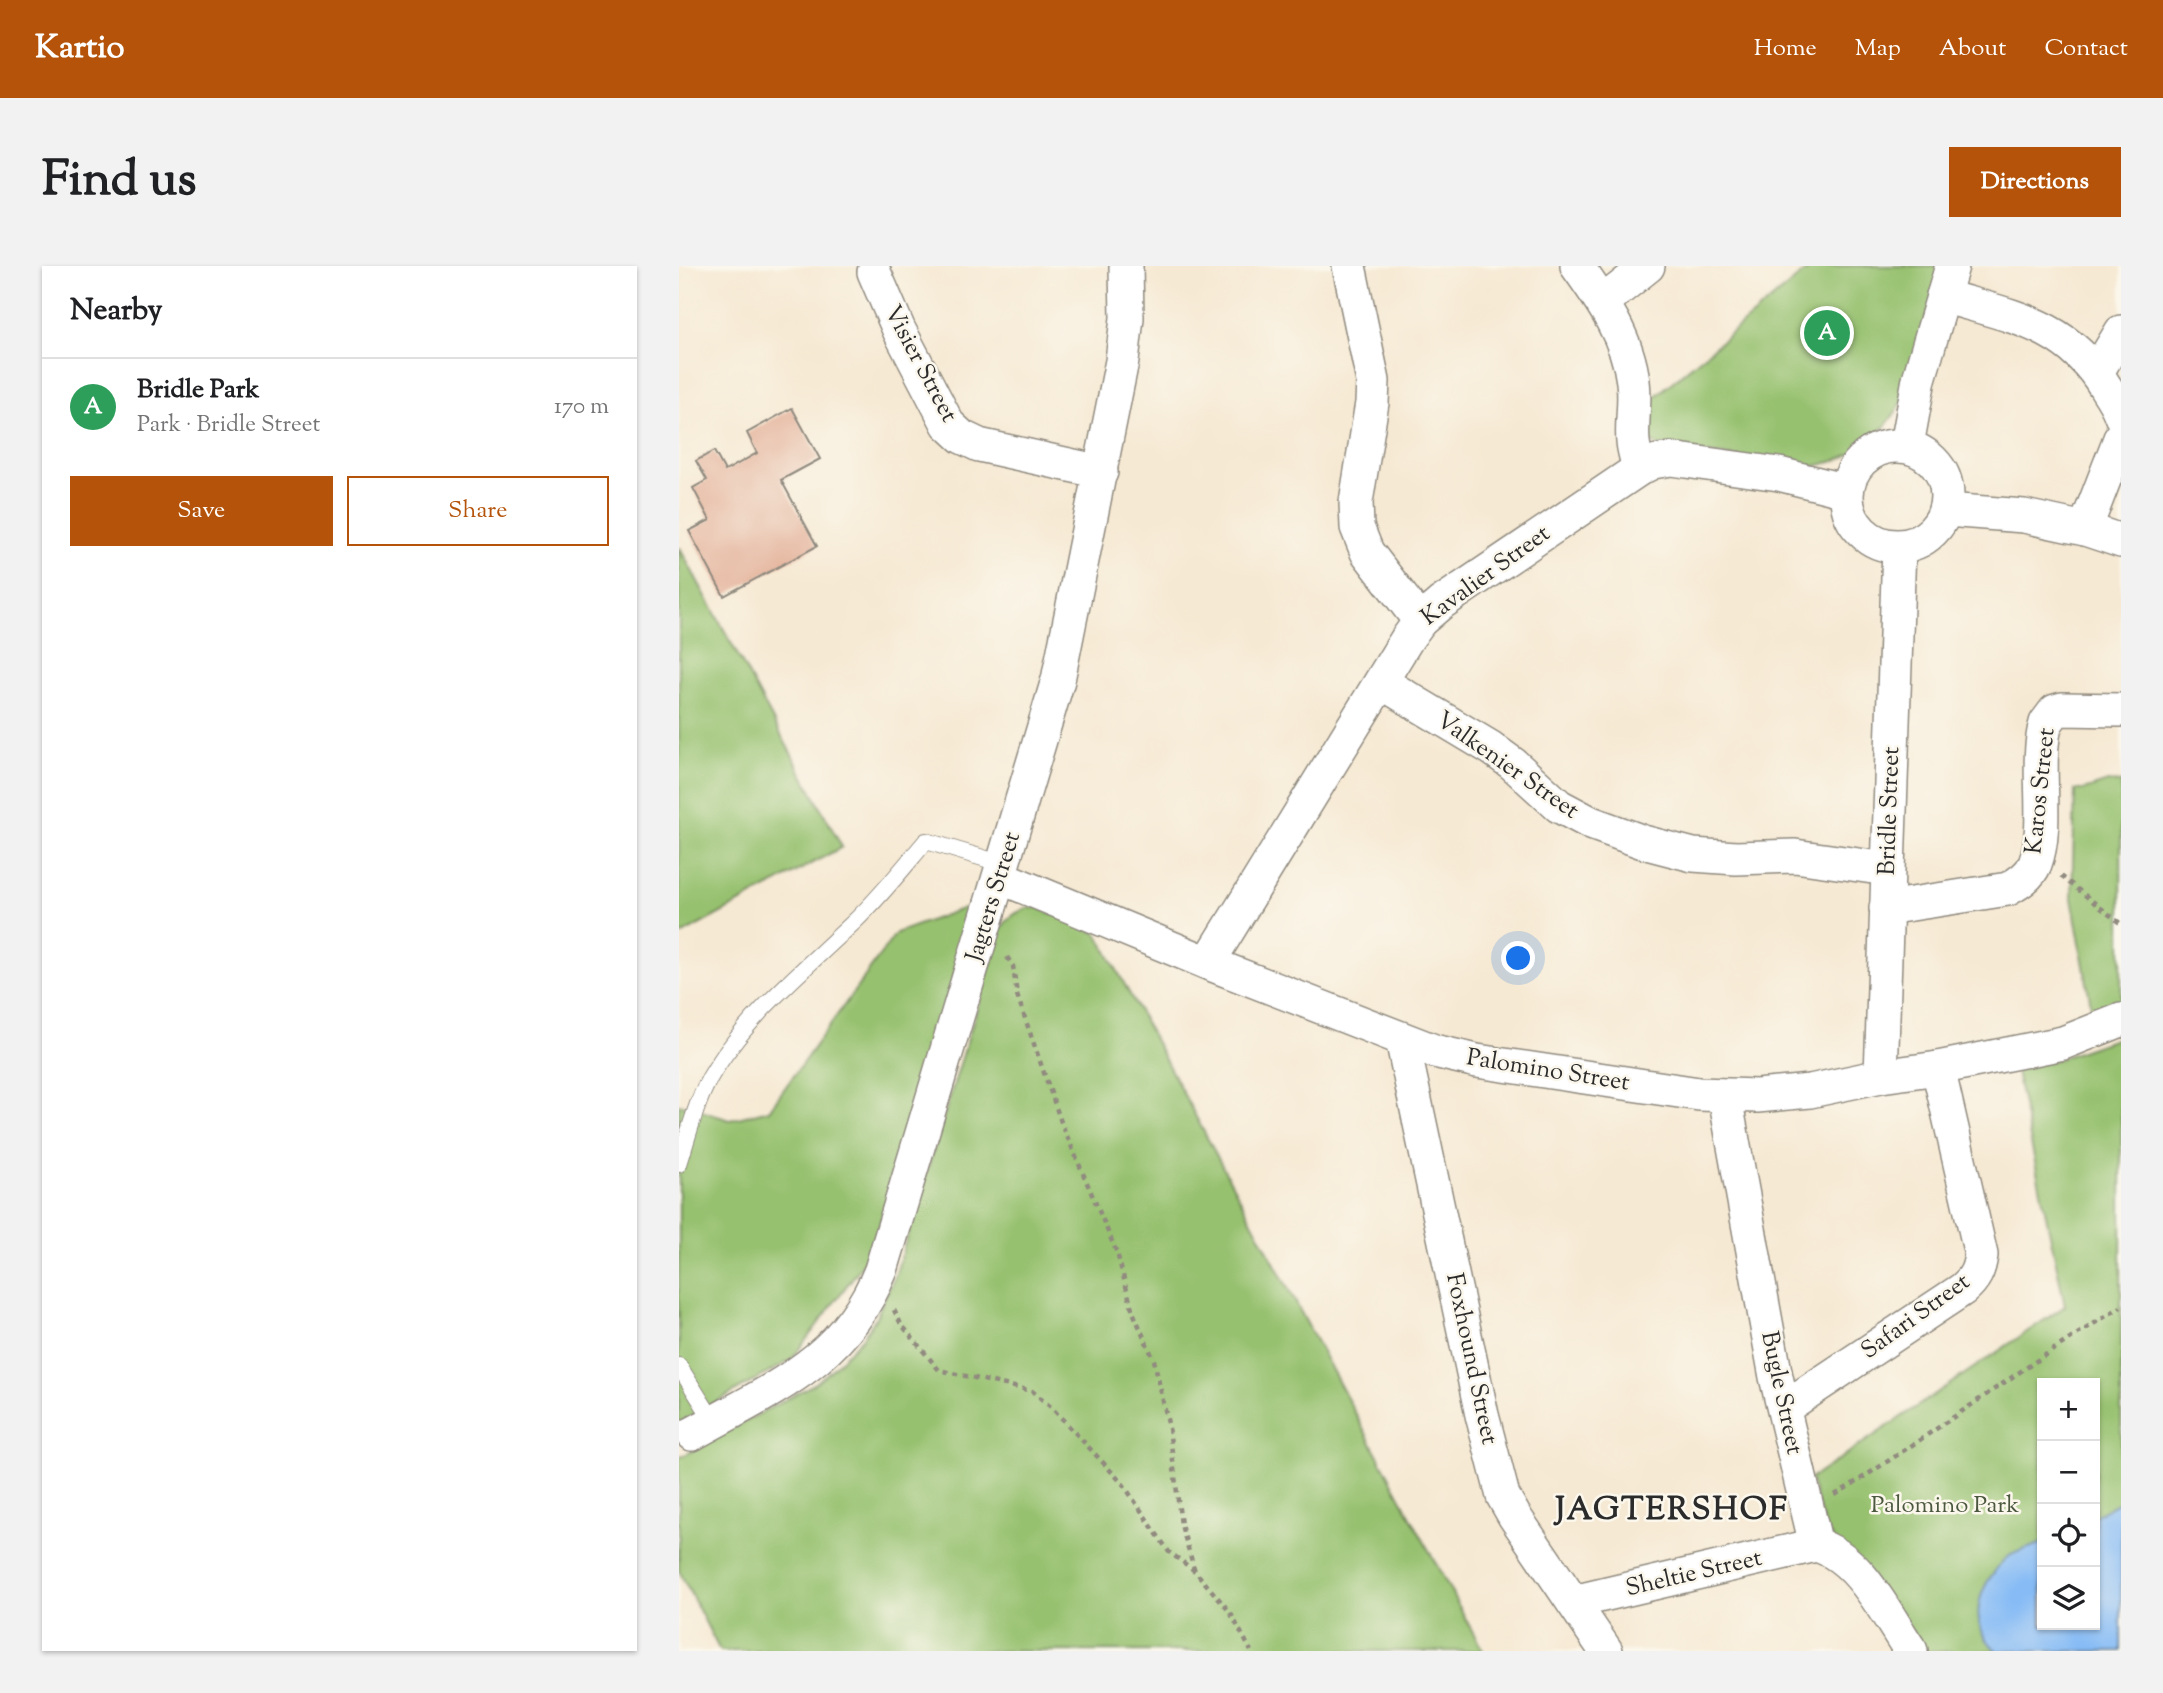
<!DOCTYPE html>
<html lang="en">
<head>
<meta charset="utf-8">
<style>
	:root { --surface:#fff; --page:#f2f2f2; --text:#202124; --muted:#757577; --line:#e0e0e0; --accent:#b45309 }
	body { margin:0; font-family:"Sorts Mill Goudy",serif; background:var(--page); color:var(--text) }
	.controls { position:absolute; right:21px; bottom:21px; display:grid; overflow:hidden; border-radius:0px; box-shadow:0 2px 5px #0004 }
	.controls button { width:63px; height:63px; display:grid; place-items:center; padding:0; border:0; border-bottom:2px solid var(--line); background:var(--surface); color:var(--text); font:35px sans-serif }
	.you { position:absolute; left:840px; top:693px; width:24px; height:24px; margin:-18px; border:5px solid #fff; border-radius:50%; background:#1a73e8; box-shadow:0 0 0 10px #1a73e833 }
	.badge { display:grid; place-items:center; width:46px; height:46px; border-radius:50%; background:var(--accent); color:#fff; font-size:23px; font-weight:700 }
	.pin { position:absolute; translate:-50% -50%; border:4px solid #fff; box-shadow:0 2px 7px #0006 }
	.list { margin:0; padding:0; list-style:none }
	h2 { display:flex; justify-content:space-between; align-items:center; height:91px; margin:0; padding:0 28px; font-size:30px }
	h2 small { font-size:23px; font-weight:400; color:var(--muted) }
	.list li { display:grid; grid-template-columns:46px 1fr auto; gap:21px; align-items:center; box-sizing:border-box; height:98px; padding:0 28px; border-top:2px solid var(--line) }
	.list b { display:block; font-size:26px; white-space:nowrap }
	.list p { margin:0; font-size:23px; white-space:nowrap; color:var(--muted) }
	.list em { font-size:23px; font-style:normal; color:var(--muted) }
	.actions { display:flex; gap:14px; padding:21px 28px }
	.actions a { flex:1; padding:16px 0; border:2px solid var(--accent); border-radius:0px; text-align:center; font-size:24px; color:var(--accent) }
	.actions .main { background:var(--accent); color:#fff }
	.icon { flex:none; width:38px; height:38px; fill:none; stroke:currentColor; stroke-width:2; stroke-linecap:round; stroke-linejoin:round }
	.map { position:relative; flex:none; width:1442px; height:1385px; overflow:hidden; border-radius:0px }
	header { display:flex; align-items:center; gap:42px; box-sizing:border-box; height:98px; padding:0 35px; background:var(--accent); color:#fff }
	header strong { font-size:33px }
	nav { display:flex; gap:38px; margin-inline-start:auto; font-size:24px }
	.intro { display:flex; align-items:center; justify-content:space-between; box-sizing:border-box; height:168px; padding:0 42px }
	h1 { margin:0; font-size:49px }
	.button { padding:18px 32px; border-radius:0px; background:var(--accent); color:#fff; font-size:24px; font-weight:700 }
	main { display:flex; gap:42px; padding:0 42px }
	aside { flex:1; background:var(--surface); border-radius:0px; box-shadow:0 2px 5px #0004 }
	.map>svg:first-child { display:block }
	.green { fill:#96c16e; stroke:#60764c; stroke-width:2; fill-rule:evenodd }
	.water { fill:#86bbf5; stroke:#587390; stroke-width:2 }
	.building { fill:#e3b098 }
	.lines { fill:none; stroke-linecap:round; stroke-linejoin:round }
	.service-casing { stroke:#908a7f; stroke-width:18 }
	.minor-casing { stroke:#908a7f; stroke-width:36 }
	.path { stroke:#908a7f; stroke-width:4.5; stroke-dasharray:5 5; stroke-linecap:butt }
	.service { stroke:#fff; stroke-width:16 }
	.minor { stroke:#fff; stroke-width:33 }
	.labels { text-anchor:middle; dominant-baseline:central; stroke-width:5; stroke-linejoin:round; paint-order:stroke }
	.street-label { font-size:24px; fill:#2b2b2b; stroke:#fbf7ec }
	.park-label { font-size:24px; fill:#4b583f; stroke:#fbf7ec }
	.district-label { font-size:32px; font-weight:bold; letter-spacing:2px; fill:#2b2b2b; stroke:#fbf7ec }
</style>
</head>
<body>
<header>
<strong>Kartio</strong>
<nav><a>Home</a><a>Map</a><a>About</a><a>Contact</a></nav>
</header>
<div class="intro"><h1>Find us</h1><a class="button">Directions</a></div>
<main>
<aside>
<h2>Nearby<small></small></h2>
<ul class="list">
<li><span class="badge" style="background:#2e9e5b">A</span><div><b>Bridle Park</b><p>Park · Bridle Street</p></div><em>170 m</em></li>
</ul>
<div class="actions"><a class="main">Save</a><a>Share</a></div>
</aside>
<div class="map">
<svg width="1442" height="1385" viewBox="0 0 1442 1385">
	<rect width="100%" height="100%" fill="#fbf7ec"/>
	<filter id="ink" filterUnits="userSpaceOnUse"><feTurbulence type="fractalNoise" baseFrequency=".0143" numOctaves="2"/><feDisplacementMap in="SourceGraphic" scale="14" xChannelSelector="R" yChannelSelector="G"/><feConvolveMatrix kernelMatrix="1 2 1 2 8 2 1 2 1" color-interpolation-filters="sRGB"/></filter>
	<filter id="wash" filterUnits="userSpaceOnUse"><feTurbulence type="fractalNoise" baseFrequency=".00686" numOctaves="4" result="noise"/><feDisplacementMap in="SourceGraphic" scale="28" xChannelSelector="R" yChannelSelector="G"/><feGaussianBlur stdDeviation="1.57" result="paint"/><feColorMatrix in="noise" values="0 0 0 0 0 0 0 0 0 0 0 0 0 0 0 0 0 1.4 0 .05"/><feComposite in="paint" operator="in"/></filter>
	<g filter="url(#wash)">
		<rect width="100%" height="100%" fill="#f6e9d3"/>
		<g class="green">
			<path d="M 1133,0 L 1262,0 L 1224,134 C 1202,173 1173,195 1129,201 L 981,181 L 970,174 L 968,137 Z"/>
			<polygon points="0,281 163,581 0,670"/>
			<polygon points="1429,516 1442,517 1442,739 1414,751 1393,632 1396,524 1405,524"/>
			<polygon points="285,642 295,644 192,987 112,1094 0,1157 0,838 51,854 90,844 217,667"/>
			<path d="M 349,642 L 360,642 L 418,667 L 804,1385 L 41,1385 L 0,1305 L 0,1192 L 133,1119 L 151,1105 L 183,1072 L 196,1053 L 216,1010 L 323,661 C 330,651 337,646 349,642 Z"/>
			<path d="M 1442,771 L 1442,1385 L 1245,1385 L 1147,1264 L 1131,1213 L 1386,1040 L 1337,805 L 1379,793 ZM 1363,1117 L 1416,1117 L 1416,1359 L 1363,1359 Z"/>
		</g>
		<path class="water" d="M 1442,1235 L 1442,1385 L 1318,1385 C 1291,1361 1296,1330 1316,1305 C 1319,1301 1323,1295 1327,1292 C 1337,1285 1352,1282 1363,1277 L 1363,1359 L 1416,1359 L 1416,1250 Z"/>
		<g id="blocks">
			<polygon class="building" points="113,142 141,193 102,214 138,280 45,330 10,265 31,254 14,222 28,214 17,195 35,185 46,205 78,187 68,167"/>
		</g>
	</g>
	<g filter="url(#ink)">
		<use href="#blocks" fill-opacity="0" stroke="#908a7f" stroke-width="2"/>
		<g class="lines">
			<g class="service-casing">
				<g id="service">
					<path d="M 0,898 C 10,867 18,831 36,803 C 73,745 127,702 176,655 C 202,630 224,602 247,575 L 324,598"/>
					<polyline points="0,1100 35,1156"/>
				</g>
			</g>
			<g class="minor-casing">
				<g id="minor">
					<polyline points="670,0 694,115 693,137 677,236 678,261 688,286 741,355"/>
					<path d="M 898,0 C 923,35 949,72 954,116 C 957,136 952,156 954,176 C 955,185 958,194 960,203"/>
					<polyline points="195,6 220,64 269,158 283,171 300,179 422,206"/>
					<path d="M 1264,30 C 1330,50 1389,57 1427,122 C 1433,131 1439,140 1442,150"/>
					<polyline points="924,36 969,0"/>
					<polyline points="1418,106 1442,66"/>
					<polyline points="1228,179 1240,113 1273,0"/>
					<circle cx="1218" cy="230" r="50"/>
					<polyline points="1267,244 1345,250 1406,263 1442,275"/>
					<polyline points="1406,263 1442,170"/>
					<polyline points="702,416 812,482 834,498 880,540 912,557 964,576 1014,589 1057,592 1116,590 1208,603"/>
					<polyline points="321,611 529,697 755,785 798,795 1020,828 1078,830 1131,825 1202,810 1259,802 1384,777 1442,754"/>
					<path d="M 1207,642 L 1329,623 C 1340,617 1351,610 1356,598 C 1371,559 1355,497 1367,457 L 1376,445 L 1383,443 L 1442,444"/>
					<polyline points="529,697 728,373 741,355 762,337 960,203 974,196 992,193 1100,208 1167,225"/>
					<polyline points="723,773 803,1149 824,1230 836,1251 927,1385"/>
					<polyline points="1202,810 1220,281"/>
					<polyline points="1046,831 1097,1111 1137,1279"/>
					<path d="M 1105,1142 L 1284,1023 C 1296,1013 1300,1004 1302,989 L 1259,802"/>
					<path d="M 13,1168 C 93,1123 166,1095 202,1004 L 379,414 L 443,95 L 448,52 L 447,0"/>
					<path d="M 1137,1279 C 1181,1291 1207,1349 1232,1385"/>
					<polyline points="894,1336 1137,1279"/>
				</g>
			</g>
			<g class="path">
				<polyline points="1382,610 1442,658"/>
				<polyline points="328,691 334,700 338,729 382,856 438,987 454,1046 475,1094 490,1162 502,1259 516,1305"/>
				<polyline points="215,1044 222,1058 260,1104 353,1125 373,1142 444,1218 490,1286 516,1305 551,1346 572,1385"/>
				<path d="M 1156,1229 C 1253,1169 1344,1100 1442,1041"/>
			</g>
			<use href="#service" class="service"/>
			<use href="#minor" class="minor"/>
		</g>
	</g>
	<g class="labels">
		<g class="street-label">
			<text transform="translate(241 98) rotate(62)">Visier Street</text>
			<text transform="translate(807 310) rotate(-36)">Kavalier Street</text>
			<text transform="translate(828 500) rotate(35)">Valkenier Street</text>
			<text transform="translate(1362 525) rotate(-84)">Karos Street</text>
			<text transform="translate(1211 545) rotate(-88)">Bridle Street</text>
			<text transform="translate(315 631) rotate(-73)">Jagters Street</text>
			<text transform="translate(869 805) rotate(9)">Palomino Street</text>
			<text transform="translate(1237 1051) rotate(-36)">Safari Street</text>
			<text transform="translate(792 1093) rotate(78)">Foxhound Street</text>
			<text transform="translate(1102 1127) rotate(78)">Bugle Street</text>
			<text transform="translate(1015 1308) rotate(-13)">Sheltie Street</text>
		</g>
		<g class="park-label">
			<text x="1266" y="1240">Palomino Park</text>
		</g>
		<g class="district-label">
			<text x="993" y="1245">JAGTERSHOF</text>
		</g>
	</g>
</svg>
<div class="controls">
<button>+</button>
<button>−</button>
<button><svg class="icon" aria-label="locate" viewBox="0 0 24 24"><circle cx="12" cy="12" r="6"/><path d="M12 2v4M12 18v4M2 12h4M18 12h4"/></svg></button>
<button><svg class="icon" aria-label="layers" viewBox="0 0 24 24"><path d="M12 4l9 5-9 5-9-5zM3 14l9 5 9-5"/></svg></button>
</div>
<div class="you"></div>
<div class="pin badge" style="left:1148px;top:67px;background:#2e9e5b">A</div>
</div>
</main>
</body>
</html>
